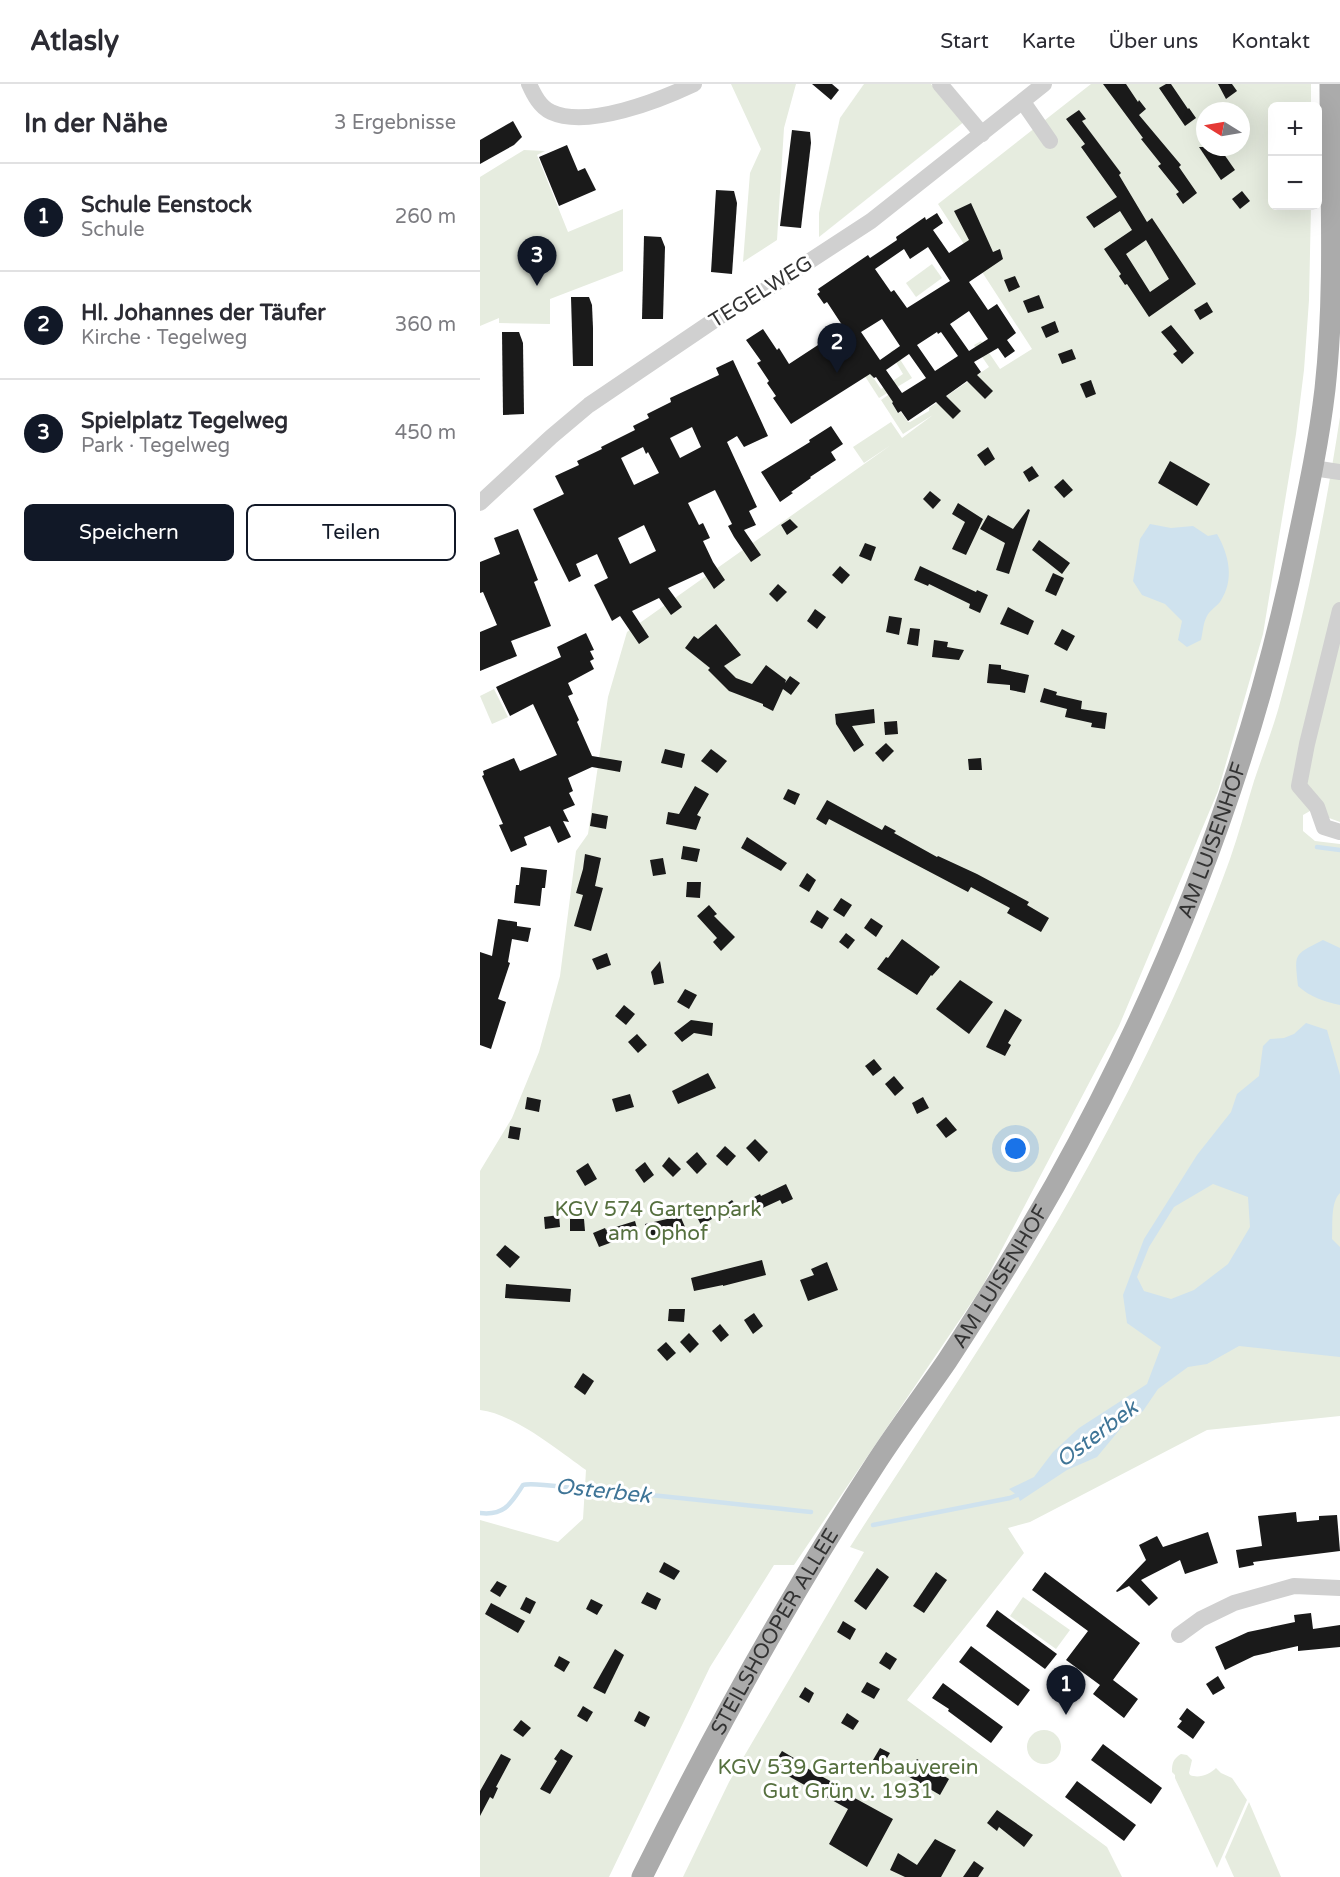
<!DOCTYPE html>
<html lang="de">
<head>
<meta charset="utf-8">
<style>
	:root { --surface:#fff; --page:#f2f2f3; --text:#2b2b33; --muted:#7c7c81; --line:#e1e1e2; --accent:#111827 }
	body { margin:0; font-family:"Varela Round",sans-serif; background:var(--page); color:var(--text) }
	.controls { position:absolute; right:18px; top:18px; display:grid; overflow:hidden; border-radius:9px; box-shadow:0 6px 24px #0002 }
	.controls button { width:54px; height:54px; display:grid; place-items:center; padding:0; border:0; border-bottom:2px solid var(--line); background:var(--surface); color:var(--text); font:30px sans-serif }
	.compass { position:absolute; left:716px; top:18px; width:54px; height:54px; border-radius:50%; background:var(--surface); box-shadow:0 6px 24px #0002; rotate:281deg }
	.you { position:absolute; left:536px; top:1065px; width:21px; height:21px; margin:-15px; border:4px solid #fff; border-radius:50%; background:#1a73e8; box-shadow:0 0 0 9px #1a73e833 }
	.badge { display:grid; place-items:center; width:39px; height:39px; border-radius:50%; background:var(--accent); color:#fff; font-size:20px; font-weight:700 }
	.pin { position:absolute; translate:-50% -50px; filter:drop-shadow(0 2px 3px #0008) }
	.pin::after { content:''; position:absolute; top:32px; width:21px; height:18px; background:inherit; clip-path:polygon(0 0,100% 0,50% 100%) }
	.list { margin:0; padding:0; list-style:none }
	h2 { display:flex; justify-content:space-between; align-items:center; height:78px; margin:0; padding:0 24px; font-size:26px }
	h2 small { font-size:20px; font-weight:400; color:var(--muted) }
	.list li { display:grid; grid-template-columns:39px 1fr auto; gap:18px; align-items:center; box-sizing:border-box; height:108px; padding:0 24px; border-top:2px solid var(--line) }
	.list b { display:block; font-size:22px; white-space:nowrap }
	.list p { margin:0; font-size:20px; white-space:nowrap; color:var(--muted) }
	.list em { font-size:20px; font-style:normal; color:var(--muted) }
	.actions { display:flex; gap:12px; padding:18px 24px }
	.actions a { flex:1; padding:14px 0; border:2px solid var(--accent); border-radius:9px; text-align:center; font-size:21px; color:var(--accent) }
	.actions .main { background:var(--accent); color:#fff }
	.map { position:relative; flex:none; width:860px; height:1793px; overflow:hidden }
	header { display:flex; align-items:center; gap:36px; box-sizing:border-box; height:84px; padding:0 30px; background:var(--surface); border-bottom:2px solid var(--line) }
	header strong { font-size:28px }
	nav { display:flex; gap:33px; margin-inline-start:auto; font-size:21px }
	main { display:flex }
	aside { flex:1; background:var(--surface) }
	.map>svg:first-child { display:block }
	.green { fill:#e6ecdf; fill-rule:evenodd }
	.water { fill:#cfe2ee; fill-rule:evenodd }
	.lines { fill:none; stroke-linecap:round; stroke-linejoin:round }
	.stream { stroke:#cfe2ee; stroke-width:4.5 }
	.building { fill:#1a1a1a; fill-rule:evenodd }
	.minor { stroke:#d0d0d0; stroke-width:16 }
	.major { stroke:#ababab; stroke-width:21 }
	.labels { text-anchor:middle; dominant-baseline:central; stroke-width:6; stroke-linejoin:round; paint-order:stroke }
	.street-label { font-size:21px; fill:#333; stroke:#fff }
	.park-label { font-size:21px; fill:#56703f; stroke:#fff }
	.water-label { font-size:22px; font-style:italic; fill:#3f7597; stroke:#fff }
</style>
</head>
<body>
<header>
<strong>Atlasly</strong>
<nav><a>Start</a><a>Karte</a><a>Über uns</a><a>Kontakt</a></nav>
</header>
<main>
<aside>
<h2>In der Nähe<small>3 Ergebnisse</small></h2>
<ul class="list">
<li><span class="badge">1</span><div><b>Schule Eenstock</b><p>Schule</p></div><em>260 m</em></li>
<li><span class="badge">2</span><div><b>Hl. Johannes der Täufer</b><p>Kirche · Tegelweg</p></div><em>360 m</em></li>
<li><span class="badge">3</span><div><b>Spielplatz Tegelweg</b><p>Park · Tegelweg</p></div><em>450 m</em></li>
</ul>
<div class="actions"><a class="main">Speichern</a><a>Teilen</a></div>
</aside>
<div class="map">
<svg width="860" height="1793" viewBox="0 0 860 1793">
	<rect width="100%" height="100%" fill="#fff"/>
	<g class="green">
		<polygon points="251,0 316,0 304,44 297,156 263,178 270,89 281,65"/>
		<polygon points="384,0 451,0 485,37 339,153 339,129 360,34"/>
		<path d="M 611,0 L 831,0 L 831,22 L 792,22 L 792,122 L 831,122 L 829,216 L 824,286 L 816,350 L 783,550 L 738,707 L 639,942 L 502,1203 L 314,1481 L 294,1481 L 230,1583 L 129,1793 L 0,1793 L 0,1436 L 78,1458 L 103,1435 L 106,1386 C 78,1366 34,1330 0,1326 L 0,1087 L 32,1034 L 59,968 L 80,892 L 96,767 L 108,750 L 128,613 L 147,548 L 411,361 L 384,379 L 373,363 L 411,338 L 422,354 L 453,331 L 423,350 L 401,316 L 417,305 L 414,317 L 412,319 L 418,329 L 421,328 L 428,338 L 430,338 L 449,327 L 449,324 L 509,283 L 494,261 L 501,257 L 520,285 L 552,265 L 458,120 ZM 725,27 L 761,27 L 761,63 L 725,63 Z"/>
		<polygon points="44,66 65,67 57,71 88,148 143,125 143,187 70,215 70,240 19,239 19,234 0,242 0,93"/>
		<polygon points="452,180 462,194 436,213 426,199"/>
		<polygon points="414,266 432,294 399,314 381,286 386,283 401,305 423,290 410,268"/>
		<path d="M 860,333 L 860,738 L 830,727 L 823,731 L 823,747 L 835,757 L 860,760 L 860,1332 L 727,1346 L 550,1438 L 528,1444 L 544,1469 L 427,1616 L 627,1763 L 642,1793 L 203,1793 L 249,1698 L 384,1468 L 370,1463 C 451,1336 537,1213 609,1081 C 663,983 712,880 750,775 C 759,749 766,723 774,697 C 782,673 791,650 798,626 C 825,530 845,431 860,333 Z"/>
		<polygon points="14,605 28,633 12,640 0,612"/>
		<polygon points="543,1513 590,1546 576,1565 530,1532"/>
		<circle cx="564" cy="1663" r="17"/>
		<path d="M 701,1670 L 707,1671 L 712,1676 L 709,1689 L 710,1691 C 719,1695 730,1690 736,1684 L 741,1689 L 752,1694 L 767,1716 L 737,1784 L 695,1694 L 695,1691 L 692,1688 C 692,1679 693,1675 701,1670 Z"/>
		<polygon points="769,1718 801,1793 754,1793 745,1773"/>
	</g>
	<g class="water">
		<path d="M 670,440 L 691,444 L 713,442 L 728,452 L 737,450 C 749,471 755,496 740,518 C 736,523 729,527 727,532 C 723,539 723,548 721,556 L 707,563 L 698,556 L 702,537 L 685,520 L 662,511 L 653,497 L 660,455 Z"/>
		<path d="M 843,856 L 860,864 L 860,921 C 845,918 830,913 818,902 C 815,869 812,872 843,856 Z"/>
		<path d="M 826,939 L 847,946 L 860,991 L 860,1109 C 850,1119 853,1142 852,1155 L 860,1163 L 860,1273 L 759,1262 L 727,1280 L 708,1283 L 678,1305 L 663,1327 L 641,1344 L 617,1373 L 587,1386 L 540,1417 L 538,1412 L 529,1405 L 554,1393 L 573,1368 L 599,1344 L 667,1300 L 681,1263 L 647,1239 L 643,1211 L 664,1155 L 717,1071 L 751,1028 L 757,1010 L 779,992 L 783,962 L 790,955 L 804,954 L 814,950 ZM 733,1100 L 768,1113 L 770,1143 L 748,1180 L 714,1206 L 691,1215 L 664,1207 L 657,1193 L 669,1163 L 694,1123 Z"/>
	</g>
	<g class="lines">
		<g class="stream">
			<polyline points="837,763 860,766"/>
			<path d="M 0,1429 C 25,1432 31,1419 43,1401 C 51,1398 82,1403 93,1404 C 172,1410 252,1420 331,1428"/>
			<polyline points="393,1441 530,1414 542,1409"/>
		</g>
	</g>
	<g class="building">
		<polygon points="332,0 352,0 359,6 351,16"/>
		<polygon points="623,0 646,0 658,18 659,16 666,25 659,31 701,81 699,83 717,109 703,120 696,110 699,108 678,82 681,80 661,55 663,54"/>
		<polygon points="686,0 691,0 708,25 709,24 716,34 705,42 679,4"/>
		<polygon points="738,0 752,0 757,7 746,15"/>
		<path d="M 599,26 L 606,35 L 602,37 L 641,89 L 639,91 L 667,138 L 672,134 L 716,200 L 669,233 L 647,200 L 645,201 L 639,192 L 641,190 L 624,165 L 652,146 L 640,127 L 614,144 L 606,133 L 637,113 L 601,63 L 605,60 L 586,35 ZM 666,156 L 689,195 L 670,208 L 646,170 Z"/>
		<polygon points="33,37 42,53 34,61 0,80 0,56"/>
		<polygon points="312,46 330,48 331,59 321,144 300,142"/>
		<polygon points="87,61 98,87 105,84 116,106 79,122 59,73"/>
		<polygon points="719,63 739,63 755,86 741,96"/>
		<polygon points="236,106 254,107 257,119 252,190 231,188"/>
		<polygon points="762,107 770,117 760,125 752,115"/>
		<path d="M 491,119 L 513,168 L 520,165 L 523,175 L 489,198 L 508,226 L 517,220 L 536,249 L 527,256 L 535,267 L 525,274 L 518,264 L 494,278 L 501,288 L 497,291 L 513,307 L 505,315 L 487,297 L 466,312 L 481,327 L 473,335 L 456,318 L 428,337 L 421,327 L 418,329 L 412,319 L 413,318 L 396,293 L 394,294 L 390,290 L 311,340 L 293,314 L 296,312 L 287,299 L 289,297 L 277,279 L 281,277 L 266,256 L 283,245 L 297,266 L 299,264 L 309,280 L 364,244 L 347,218 L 344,220 L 337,210 L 340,208 L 338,205 L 388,171 L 390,174 L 417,156 L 416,153 L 445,133 L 446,136 L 457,129 L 463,139 L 453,146 L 469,169 L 489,156 L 474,127 ZM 448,163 L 470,197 L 427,224 L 414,206 L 411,208 L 395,185 L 424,165 L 430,175 ZM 489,227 L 508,255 L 489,267 L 470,240 ZM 402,235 L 420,262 L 400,276 L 381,248 ZM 457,248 L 458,250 L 461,248 L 478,272 L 455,287 L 437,261 ZM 429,270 L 446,294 L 422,309 L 406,286 Z"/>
		<polygon points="164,152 181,153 185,163 183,235 162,235"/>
		<polygon points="535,192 540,203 529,208 524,196"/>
		<polygon points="559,211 564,224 548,229 543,217"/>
		<polygon points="91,213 109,213 112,221 113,244 113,282 93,282"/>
		<polygon points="727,218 733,228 720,236 714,226"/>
		<polygon points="575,237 579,248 566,254 561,243"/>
		<polygon points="691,241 714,269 702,280 693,270 697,267 681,248"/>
		<polygon points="22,248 39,248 43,259 44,330 23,331"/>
		<polygon points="592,265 596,275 582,280 578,270"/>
		<path d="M 253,276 L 288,352 L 264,363 L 257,352 L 247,358 L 277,423 L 269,427 L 276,441 L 264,446 L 281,471 L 271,478 L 254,453 L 248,442 L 252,440 L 235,406 L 208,419 L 219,441 L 223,439 L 230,454 L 223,457 L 233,478 L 245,496 L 234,505 L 223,488 L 188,504 L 202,523 L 191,531 L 179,514 L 152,527 L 169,553 L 159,560 L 140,532 L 132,537 L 114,501 L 128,494 L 117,470 L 96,480 L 101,492 L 89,498 L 53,425 L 84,410 L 75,392 L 99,381 L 97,377 L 122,365 L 121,363 L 155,346 L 153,342 L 169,334 L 167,330 L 191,318 L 190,314 L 239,291 L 236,284 ZM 212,343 L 221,363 L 200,374 L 190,354 ZM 163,363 L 166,370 L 168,368 L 179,389 L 154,401 L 141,374 ZM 164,441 L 176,467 L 150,480 L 138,454 Z"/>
		<polygon points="611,296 616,310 606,314 600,300"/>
		<polygon points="351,342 363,360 351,368 356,376 330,393 331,394 311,408 313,409 300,418 281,388 330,358 329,356"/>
		<polygon points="508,363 515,375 505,382 497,371"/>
		<polygon points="690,377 730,400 717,422 678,399"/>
		<polygon points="552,382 559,392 549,398 543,388"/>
		<polygon points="583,395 593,406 584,414 574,403"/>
		<polygon points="450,407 461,416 453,425 443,415"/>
		<polygon points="478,419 503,435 486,471 472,465 485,438 472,430"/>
		<polygon points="548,425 550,426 529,490 516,486 525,459 500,445 508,431 533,445"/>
		<polygon points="310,435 318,443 307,451 301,441"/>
		<polygon points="38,445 58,496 54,498 71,542 31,557 37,572 0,587 0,548 17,541 3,508 0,509 0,478 20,470 14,454"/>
		<polygon points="559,456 590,479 582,490 552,466"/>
		<polygon points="385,459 396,463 391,477 379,472"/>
		<polygon points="360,482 370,491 362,500 352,491"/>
		<polygon points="440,482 496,508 497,506 508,511 500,529 489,524 490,520 449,500 448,502 434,496"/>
		<polygon points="573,489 584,494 576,512 565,507"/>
		<polygon points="298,500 307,508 297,518 289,510"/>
		<polygon points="528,523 554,537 548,551 520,540"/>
		<polygon points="335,525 346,533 337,545 327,537"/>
		<polygon points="409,532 422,534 419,551 406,548"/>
		<polygon points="236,540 261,571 244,582 256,594 272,600 286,581 306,596 305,599 310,592 320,599 311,611 303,605 293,627 283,622 283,620 249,607 228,586 230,584 205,564 214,552 218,555"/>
		<polygon points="430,544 440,545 438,562 427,560"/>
		<polygon points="582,545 595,552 587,567 574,560"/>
		<polygon points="106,549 114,566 110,567 114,575 110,577 114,585 88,599 93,610 88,612 99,636 97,638 112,672 142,677 140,688 112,683 88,694 93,707 89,709 95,721 83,726 89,738 83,737 91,753 78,759 70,742 44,753 47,761 31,768 19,741 23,740 2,692 4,691 3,687 34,674 40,687 77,671 53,620 30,632 16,603 81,573 77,563"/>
		<polygon points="454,556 468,558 467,563 484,566 479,576 452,573"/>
		<polygon points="509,580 521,581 521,585 549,591 545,609 530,606 530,601 507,599"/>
		<polygon points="564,604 577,608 576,611 602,617 601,625 627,629 625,645 611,643 612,639 585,633 587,625 560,618"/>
		<polygon points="394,625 395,639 372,642 384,661 374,668 356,640 355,630"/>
		<polygon points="417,637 418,650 405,651 404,638"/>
		<polygon points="406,659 414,667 403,678 395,669"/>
		<polygon points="185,665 205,670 202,684 181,679"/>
		<polygon points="231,665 247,677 237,689 221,677"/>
		<polygon points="501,674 502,686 489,686 488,675"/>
		<polygon points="215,702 229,710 217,731 221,733 216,746 186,740 188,728 199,730"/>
		<polygon points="308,705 320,710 315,721 303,715"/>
		<polygon points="347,716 402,746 405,741 416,747 414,749 457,773 458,772 497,790 549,818 547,821 569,834 561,848 527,829 530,824 491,803 488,808 349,735 346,741 336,735"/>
		<polygon points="112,729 128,732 126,745 110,742"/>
		<polygon points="267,753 307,779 301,787 261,764"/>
		<polygon points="203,762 220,765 217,778 201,775"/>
		<polygon points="105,770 121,774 115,802 123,804 111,847 94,842 103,811 96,809 103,785"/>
		<polygon points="183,774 186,790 173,792 170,776"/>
		<polygon points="41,783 67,786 65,804 62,804 60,822 34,819 36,801 39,801"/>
		<polygon points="327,789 336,796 329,808 319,802"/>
		<polygon points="207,798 221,798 220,814 206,813"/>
		<polygon points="361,814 372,821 364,833 353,826"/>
		<polygon points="229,821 237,830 234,832 255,853 241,867 233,858 237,854 217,832"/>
		<polygon points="337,826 349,834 342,845 330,838"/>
		<polygon points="391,834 403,842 396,853 384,844"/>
		<polygon points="18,835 37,838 37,842 51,844 48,858 32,855 28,878 30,879 18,915 26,918 11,965 0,961 0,868 12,872"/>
		<polygon points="366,849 375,856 368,865 359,858"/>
		<polygon points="422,855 460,883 452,892 451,891 437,911 397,885 406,873 408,874"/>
		<polygon points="127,869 131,881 117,886 112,875"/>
		<polygon points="180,877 184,899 174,901 171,888"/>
		<polygon points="480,896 513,918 489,950 456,925"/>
		<polygon points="205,905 217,911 209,925 197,918"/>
		<polygon points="144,921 155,930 146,941 135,932"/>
		<polygon points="525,925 542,936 528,959 531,961 525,972 506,963"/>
		<polygon points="211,936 233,939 232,952 214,949 202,958 194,949"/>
		<polygon points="157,950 167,961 158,969 148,958"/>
		<polygon points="394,975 402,985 393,992 385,982"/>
		<polygon points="228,989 236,1004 198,1020 192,1007"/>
		<polygon points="414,992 424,1004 415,1012 405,1000"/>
		<polygon points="150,1010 154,1023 136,1028 132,1015"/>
		<polygon points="47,1013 61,1016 59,1028 45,1025"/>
		<polygon points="443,1013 449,1024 437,1030 432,1019"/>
		<polygon points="466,1033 477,1046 466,1054 456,1041"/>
		<polygon points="30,1042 41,1044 39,1056 28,1054"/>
		<polygon points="275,1055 288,1068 279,1078 266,1064"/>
		<polygon points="245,1062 256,1072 247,1082 236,1072"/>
		<polygon points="217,1068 227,1080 217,1090 206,1078"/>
		<polygon points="189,1073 201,1085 193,1093 182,1082"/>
		<polygon points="165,1078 174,1091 164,1099 155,1086"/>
		<polygon points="108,1079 117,1095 105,1102 96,1087"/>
		<polygon points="306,1100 313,1115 302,1120 300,1116 276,1127 270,1115 280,1110 281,1112"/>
		<polygon points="252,1116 260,1127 249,1134 242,1123"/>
		<polygon points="225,1121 232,1135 221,1141 214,1127"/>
		<polygon points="199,1129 205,1143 194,1149 193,1147 168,1153 165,1140 187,1135"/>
		<polygon points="79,1131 80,1143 65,1145 64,1133"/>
		<polygon points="90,1135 104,1135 105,1147 90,1147"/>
		<polygon points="155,1137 159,1151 147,1155 146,1153 119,1163 113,1149 125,1144 126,1146"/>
		<polygon points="25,1161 40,1173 30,1184 16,1171"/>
		<polygon points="282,1176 286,1191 243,1202 243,1201 214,1207 211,1194"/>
		<polygon points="347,1178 358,1206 328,1217 320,1196 334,1191 331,1185"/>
		<polygon points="26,1200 91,1205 90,1218 25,1214"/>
		<polygon points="189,1225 205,1225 204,1238 188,1237"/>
		<polygon points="274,1229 283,1242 273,1250 264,1236"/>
		<polygon points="240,1240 249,1251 241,1258 232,1247"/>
		<polygon points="209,1249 219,1260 210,1269 200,1258"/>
		<polygon points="186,1258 196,1269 187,1277 177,1266"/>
		<polygon points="103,1289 114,1297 105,1311 94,1303"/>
		<polygon points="816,1428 817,1438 839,1436 839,1432 857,1431 860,1467 773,1478 774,1481 759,1484 756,1466 782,1462 778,1432"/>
		<polygon points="728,1448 738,1479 705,1490 700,1476 661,1496 678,1514 669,1522 649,1502 637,1508 636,1507 666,1476 659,1461 677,1452 683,1463"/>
		<polygon points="184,1478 200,1487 194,1496 179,1488"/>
		<polygon points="397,1484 409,1493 386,1526 374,1517"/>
		<polygon points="456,1488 467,1496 444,1529 433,1522"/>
		<polygon points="565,1488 660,1559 633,1596 658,1615 644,1634 613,1610 620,1601 586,1576 608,1547 552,1506"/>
		<polygon points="17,1497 27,1502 20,1513 10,1507"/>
		<polygon points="167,1508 181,1515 176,1526 161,1519"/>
		<polygon points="46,1513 56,1518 50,1530 40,1525"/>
		<polygon points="111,1515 123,1521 117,1531 106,1525"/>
		<polygon points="11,1519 45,1537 38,1549 5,1530"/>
		<polygon points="517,1526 577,1570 565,1585 506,1542"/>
		<polygon points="831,1529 833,1545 860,1541 860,1563 818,1567 818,1562 774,1572 745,1586 735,1563 768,1548 815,1538 814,1531"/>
		<polygon points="363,1537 376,1545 370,1556 357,1548"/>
		<polygon points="491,1562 550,1606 538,1622 479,1578"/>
		<polygon points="135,1565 144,1571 125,1610 113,1604"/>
		<polygon points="406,1568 417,1575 410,1586 399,1579"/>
		<polygon points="79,1572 90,1578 84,1588 74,1582"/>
		<polygon points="738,1592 745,1604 733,1611 726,1600"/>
		<polygon points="387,1598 400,1605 394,1615 381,1608"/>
		<polygon points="463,1599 523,1643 511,1659 468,1627 469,1625 452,1614"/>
		<polygon points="325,1603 334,1609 329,1619 319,1613"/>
		<polygon points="103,1622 113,1628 107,1638 97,1632"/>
		<polygon points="707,1624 725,1638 713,1655 697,1643 702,1637 699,1635"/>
		<polygon points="159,1627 170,1633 165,1643 154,1637"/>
		<polygon points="367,1629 379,1637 373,1646 361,1639"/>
		<polygon points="41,1636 51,1644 43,1653 33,1646"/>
		<polygon points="623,1660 682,1704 671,1720 611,1676"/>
		<polygon points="400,1664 410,1669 403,1681 393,1676"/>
		<polygon points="81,1665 93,1672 70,1710 60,1705 77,1677 74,1675"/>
		<polygon points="302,1667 324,1680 323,1682 372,1709 371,1712 413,1735 387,1783 349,1760 368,1725 292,1683"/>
		<polygon points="21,1670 31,1675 16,1703 18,1704 13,1715 10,1713 0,1732 0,1707"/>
		<polygon points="437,1675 469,1695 460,1711 426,1691"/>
		<polygon points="597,1697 656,1741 644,1757 585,1713"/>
		<polygon points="517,1726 553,1751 544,1763 519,1743 517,1747 507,1739"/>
		<polygon points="455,1755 476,1766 461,1793 425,1793 410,1786 418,1769 437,1781"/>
		<polygon points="494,1777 504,1784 498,1793 483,1793"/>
	</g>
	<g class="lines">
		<g class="minor">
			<path d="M 49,0 C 54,11 60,23 71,28 C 108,45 180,16 214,0"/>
			<polyline points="460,0 502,50"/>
			<polyline points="543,18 570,57"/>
			<polyline points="833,384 860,388"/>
			<polyline points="0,419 71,353 109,321 242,231 276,212 391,137 564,0"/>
			<polyline points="860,526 827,660 819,702 837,723 844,743 860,748"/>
			<polyline points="699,1551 721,1535 754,1519 814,1502 860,1504"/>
		</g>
		<path class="major" id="s1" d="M 162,1793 C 232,1652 308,1514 394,1382 C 417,1346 443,1312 467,1277 C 505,1219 541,1161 575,1101 C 687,900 771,685 817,460 C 828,408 839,357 845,305 C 856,204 850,101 850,0"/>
	</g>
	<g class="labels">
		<g class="street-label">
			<text transform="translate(281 208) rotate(-32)">TEGELWEG</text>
			<text stroke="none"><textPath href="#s1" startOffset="1186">AM LUISENHOF</textPath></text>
			<text stroke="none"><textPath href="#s1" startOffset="700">AM LUISENHOF</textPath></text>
			<text stroke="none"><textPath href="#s1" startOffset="279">STEILSHOOPER ALLEE</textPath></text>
		</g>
		<g class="park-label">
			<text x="178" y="1125">KGV 574 Gartenpark<tspan x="178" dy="24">am Ophof</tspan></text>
			<text x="368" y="1683">KGV 539 Gartenbauverein<tspan x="368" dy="24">Gut Grün v. 1931</tspan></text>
		</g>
		<g class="water-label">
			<text transform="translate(617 1350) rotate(-37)">Osterbek</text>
			<text transform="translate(123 1407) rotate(6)">Osterbek</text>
		</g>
	</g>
</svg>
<div class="controls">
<button>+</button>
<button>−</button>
</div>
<svg class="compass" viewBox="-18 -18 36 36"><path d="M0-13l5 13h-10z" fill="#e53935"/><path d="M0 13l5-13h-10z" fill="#7c7c81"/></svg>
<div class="you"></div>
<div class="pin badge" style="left:586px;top:1631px">1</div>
<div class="pin badge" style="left:357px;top:289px">2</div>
<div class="pin badge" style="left:57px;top:202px">3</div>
</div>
</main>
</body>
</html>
